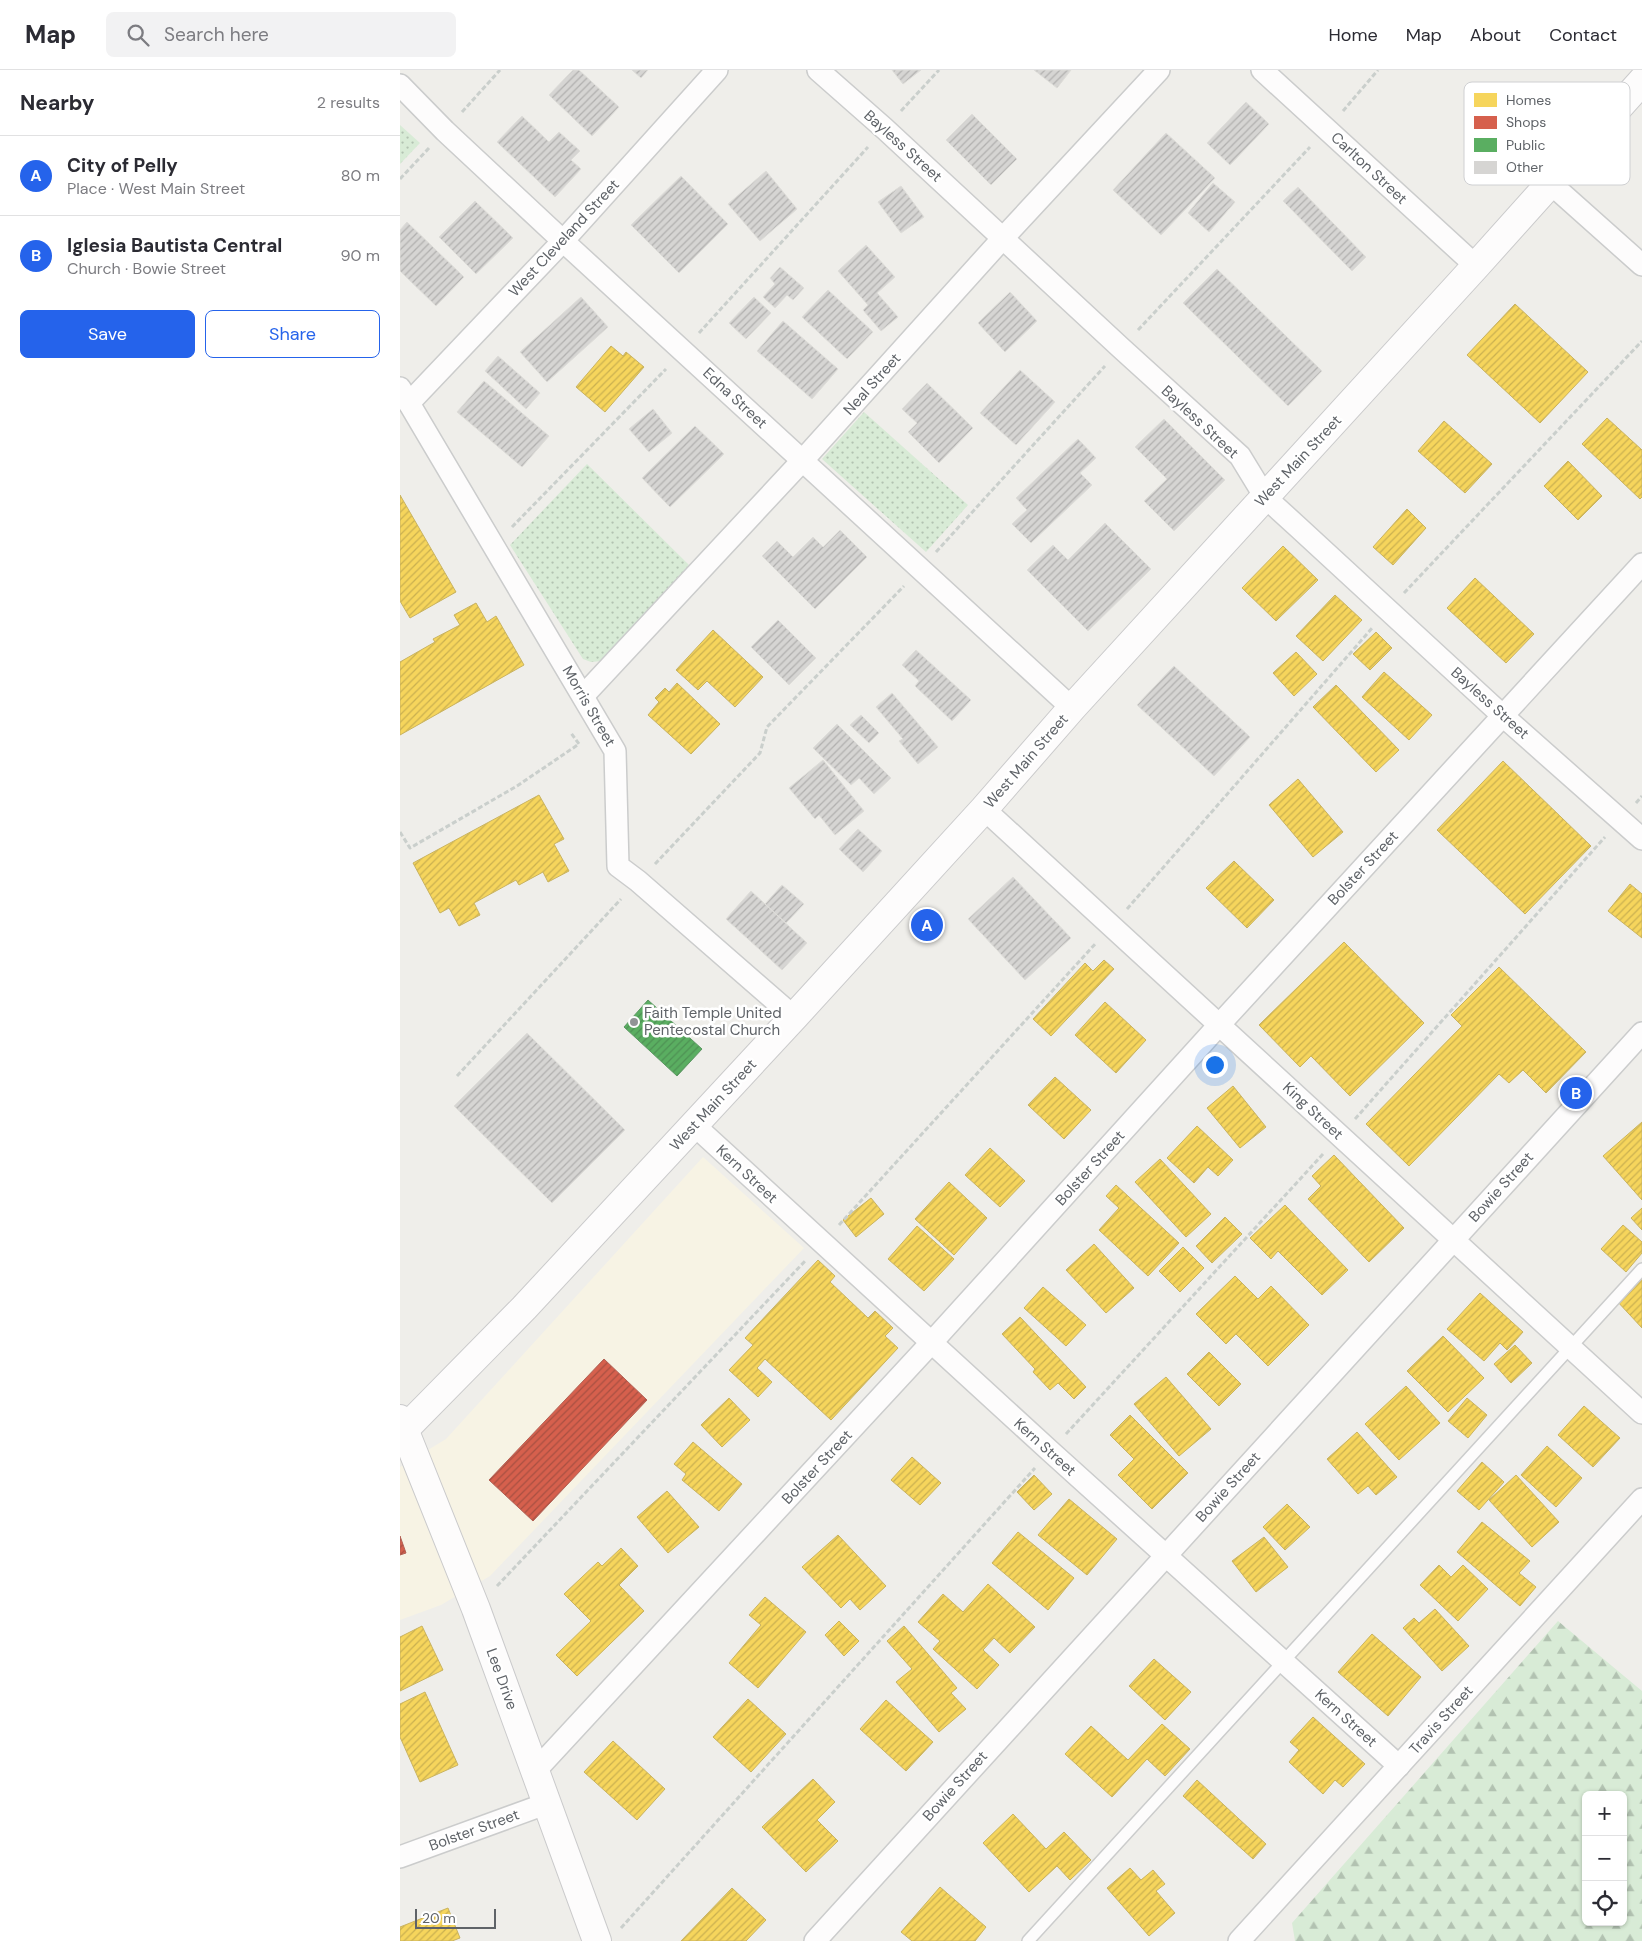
<!DOCTYPE html>
<html lang="en">
<head>
<meta charset="utf-8">
<style>
	:root { --surface:#fff; --page:#f2f2f3; --text:#2b2b33; --muted:#7c7c81; --line:#e1e1e2; --accent:#2563eb }
	body { margin:0; font-family:"DM Sans",sans-serif; background:var(--page); color:var(--text) }
	.controls { position:absolute; right:15px; bottom:15px; display:grid; overflow:hidden; border-radius:8px; box-shadow:0 1px 4px #0004 }
	.controls button { width:45px; height:45px; display:grid; place-items:center; padding:0; border:0; border-bottom:1px solid var(--line); background:var(--surface); color:var(--text); font:25px sans-serif }
	.scale { position:absolute; left:15px; bottom:12px; width:81px; box-sizing:border-box; padding-left:5px; border:2px solid #5f6368; border-top:0; font-size:14px; line-height:18px; white-space:nowrap; color:#5f6368; -webkit-text-stroke:4px #fff; paint-order:stroke }
	.you { position:absolute; left:814px; top:994px; width:18px; height:18px; margin:-12px; border:4px solid #fff; border-radius:50%; background:#1a73e8; box-shadow:0 0 0 8px #1a73e833 }
	.badge { display:grid; place-items:center; width:32px; height:32px; border-radius:50%; background:var(--accent); color:#fff; font-size:16px; font-weight:700 }
	.pin { position:absolute; translate:-50% -50%; border:2px solid #fff; box-shadow:0 1px 5px #0006 }
	.list { margin:0; padding:0; list-style:none }
	h2 { display:flex; justify-content:space-between; align-items:center; height:65px; margin:0; padding:0 20px; font-size:21px }
	h2 small { font-size:16px; font-weight:400; color:var(--muted) }
	.list li { display:grid; grid-template-columns:32px 1fr auto; gap:15px; align-items:center; box-sizing:border-box; height:80px; padding:0 20px; border-top:1px solid var(--line) }
	.list b { display:block; font-size:19px; white-space:nowrap }
	.list p { margin:0; font-size:16px; white-space:nowrap; color:var(--muted) }
	.list em { font-size:16px; font-style:normal; color:var(--muted) }
	.actions { display:flex; gap:10px; padding:15px 20px }
	.actions a { flex:1; padding:11px 0; border:1px solid var(--accent); border-radius:8px; text-align:center; font-size:18px; color:var(--accent) }
	.actions .main { background:var(--accent); color:#fff }
	.icon { flex:none; width:28px; height:28px; fill:none; stroke:currentColor; stroke-width:2; stroke-linecap:round; stroke-linejoin:round }
	.map { position:relative; flex:none; width:1242px; height:1871px; overflow:hidden }
	header { display:flex; align-items:center; gap:30px; box-sizing:border-box; height:70px; padding:0 25px; background:var(--surface); border-bottom:1px solid var(--line) }
	header strong { font-size:24px }
	nav { display:flex; gap:28px; margin-inline-start:auto; font-size:18px }
	.search { width:350px; height:45px; background:var(--page); display:flex; align-items:center; gap:12px; box-sizing:border-box; padding:0 18px; border-radius:8px; color:var(--muted); font-size:19px }
	main { display:flex }
	aside { flex:1; background:var(--surface) }
	.map>svg:first-child { display:block }
	.commercial { fill:#f7f3e4 }
	.grass { fill:url(#grass-dots) }
	.forest { fill:url(#forest-firs); fill-rule:evenodd }
	.homes { fill:url(#homes-hatch); stroke:#c9b360 }
	.shops { fill:url(#shops-hatch); stroke:#b26155 }
	.public { fill:url(#public-hatch); stroke:#5c9863 }
	.building { fill:url(#building-hatch); stroke:#deddd9 }
	.lines { fill:none; stroke-linecap:round; stroke-linejoin:round }
	.service-casing { stroke:#cbcccc; stroke-width:14 }
	.minor-casing { stroke:#cbcccc; stroke-width:24 }
	.secondary-casing { stroke:#cacacb; stroke-width:30 }
	.path { stroke:#cacfcc; stroke-width:3; stroke-dasharray:5 2.5; stroke-linecap:butt }
	.service { stroke:#fdfcfc; stroke-width:11 }
	.minor { stroke:#fdfcfc; stroke-width:21 }
	.secondary { stroke:#fdfcfc; stroke-width:28 }
	.poi-dot { fill:#919496; stroke:#fff; stroke-width:2 }
	.labels { text-anchor:middle; dominant-baseline:central; stroke-width:5; stroke-linejoin:round; paint-order:stroke }
	.street-label { font-size:15px; fill:#5f6368; stroke:#fff }
	.poi-label { font-size:15px; fill:#5f6368; stroke:#fff; text-anchor:start }
	.key { fill:#fff; stroke:#cfd0d2; stroke-width:1 }
	.key-label { font-size:14px; fill:#5f6368 }
</style>
</head>
<body>
<header>
<strong>Map</strong>
<div class="search"><svg class="icon" aria-label="search" viewBox="0 0 24 24"><circle cx="10" cy="10" r="6"/><path d="M15 15l6 6"/></svg>Search here</div>
<nav><a>Home</a><a>Map</a><a>About</a><a>Contact</a></nav>
</header>
<main>
<aside>
<h2>Nearby<small>2 results</small></h2>
<ul class="list">
<li><span class="badge">A</span><div><b>City of Pelly</b><p>Place · West Main Street</p></div><em>80 m</em></li>
<li><span class="badge">B</span><div><b>Iglesia Bautista Central</b><p>Church · Bowie Street</p></div><em>90 m</em></li>
</ul>
<div class="actions"><a class="main">Save</a><a>Share</a></div>
</aside>
<div class="map">
<svg width="1242" height="1871" viewBox="0 0 1242 1871">
	<defs>
		<pattern id="grass-dots" width="8" height="8" patternUnits="userSpaceOnUse" patternTransform="scale(1.25)"><rect width="8" height="8" fill="#d8ebd6"/><path d="M2 2h.1M6 6h.1" fill="none" stroke="#b2c2b1" stroke-width="1.8" stroke-linecap="round"/></pattern>
		<pattern id="forest-firs" width="22" height="20" patternUnits="userSpaceOnUse" patternTransform="scale(1.25)"><rect width="22" height="20" fill="#d8ebd6"/><path d="M5 1l3.5 6h-7zM16 11l3.5 6h-7z" fill="#b2c2b1"/></pattern>
		<pattern id="homes-hatch" width="6" height="6" patternUnits="userSpaceOnUse" patternTransform="scale(1.25)"><rect width="6" height="6" fill="#f6d55c"/><path d="M-1 1l2-2M0 6l6-6M5 7l2-2" fill="none" stroke="#cab050"/></pattern>
		<pattern id="shops-hatch" width="6" height="6" patternUnits="userSpaceOnUse" patternTransform="scale(1.25)"><rect width="6" height="6" fill="#d6604d"/><path d="M-1 1l2-2M0 6l6-6M5 7l2-2" fill="none" stroke="#a85042"/></pattern>
		<pattern id="public-hatch" width="6" height="6" patternUnits="userSpaceOnUse" patternTransform="scale(1.25)"><rect width="6" height="6" fill="#5aae61"/><path d="M-1 1l2-2M0 6l6-6M5 7l2-2" fill="none" stroke="#4e9154"/></pattern>
		<pattern id="building-hatch" width="6" height="6" patternUnits="userSpaceOnUse" patternTransform="scale(1.25)"><rect width="6" height="6" fill="#d6d5d3"/><path d="M-1 1l2-2M0 6l6-6M5 7l2-2" fill="none" stroke="#b1b0af"/></pattern>
	</defs>
	<rect width="100%" height="100%" fill="#efeeea"/>
	<polygon class="commercial" points="303,1087 404,1178 90,1506 41,1535 0,1550 0,1397 46,1369"/>
	<g class="grass">
		<polygon points="0,55 20,73 0,94"/>
		<polygon points="464,342 568,435 526,482 422,389"/>
		<polygon points="187,394 289,495 202,591 191,592 183,589 110,475"/>
	</g>
	<path class="forest" d="M 1158,1551 L 1242,1621 L 1242,1871 L 895,1871 L 892,1853 ZM 1186,1725 L 1223,1725 L 1223,1852 L 1186,1852 Z"/>
	<g class="homes">
		<polygon points="1115,234 1188,302 1140,353 1067,285"/>
		<polygon points="211,276 223,286 226,282 244,297 205,342 176,317"/>
		<polygon points="1207,348 1242,380 1242,427 1240,429 1182,374"/>
		<polygon points="1044,351 1092,394 1065,423 1018,381"/>
		<polygon points="1168,391 1202,426 1178,450 1144,416"/>
		<polygon points="0,425 56,522 10,548 0,531"/>
		<polygon points="1007,439 1026,458 993,495 973,477"/>
		<polygon points="883,476 918,510 876,551 842,518"/>
		<polygon points="1075,508 1134,564 1106,593 1047,538"/>
		<polygon points="935,525 962,550 923,591 896,566"/>
		<polygon points="76,533 87,552 96,546 124,595 0,665 0,592 35,572 33,569 60,555 54,545"/>
		<polygon points="313,560 363,607 335,637 307,611 298,620 276,600"/>
		<polygon points="976,562 992,578 970,600 953,584"/>
		<polygon points="896,582 917,604 894,626 873,603"/>
		<polygon points="984,602 1032,645 1009,670 962,627"/>
		<polygon points="277,613 320,654 291,684 248,645 259,632 255,628 265,618 269,622"/>
		<polygon points="936,615 999,680 976,702 913,637"/>
		<polygon points="1103,691 1191,776 1125,844 1037,760"/>
		<polygon points="898,709 943,762 913,787 869,735"/>
		<polygon points="139,725 164,769 154,774 169,801 148,812 143,802 119,815 116,810 74,833 80,845 59,856 49,838 40,843 13,793"/>
		<polygon points="834,791 874,830 847,858 806,818"/>
		<polygon points="1230,814 1242,824 1242,868 1208,841"/>
		<polygon points="944,872 1024,953 950,1026 911,986 900,997 859,955"/>
		<polygon points="704,890 714,899 651,966 633,949 685,893 693,901"/>
		<polygon points="1099,897 1186,982 1146,1023 1123,1000 1109,1013 1099,1004 1009,1096 966,1054 1062,956 1051,945"/>
		<polygon points="705,932 746,970 716,1003 675,965"/>
		<polygon points="655,1007 691,1040 664,1069 628,1035"/>
		<polygon points="833,1016 866,1057 840,1078 807,1038"/>
		<polygon points="1242,1052 1242,1130 1203,1086"/>
		<polygon points="797,1056 833,1090 818,1106 808,1097 794,1113 767,1088"/>
		<polygon points="590,1078 625,1111 600,1137 565,1105"/>
		<polygon points="934,1085 1004,1158 969,1192 908,1129 921,1116 912,1106"/>
		<polygon points="760,1089 811,1144 786,1167 735,1112"/>
		<polygon points="549,1112 587,1148 554,1185 515,1149"/>
		<polygon points="716,1115 779,1173 748,1206 699,1160 719,1138 706,1126"/>
		<polygon points="471,1128 484,1144 456,1167 443,1150"/>
		<polygon points="885,1135 948,1200 922,1225 878,1181 871,1189 850,1168"/>
		<polygon points="1242,1138 1242,1160 1231,1148"/>
		<polygon points="825,1147 842,1164 812,1193 796,1176"/>
		<polygon points="1223,1155 1242,1172 1242,1183 1226,1202 1201,1179"/>
		<polygon points="517,1156 554,1189 524,1221 488,1189"/>
		<polygon points="694,1174 734,1218 706,1243 666,1200"/>
		<polygon points="783,1177 804,1198 780,1222 759,1201"/>
		<polygon points="418,1190 435,1206 430,1212 468,1248 475,1241 493,1258 485,1266 498,1278 431,1350 365,1289 357,1298 372,1312 358,1327 329,1300 353,1275 345,1268"/>
		<polygon points="835,1206 858,1229 871,1216 909,1255 868,1296 836,1264 826,1274 796,1244"/>
		<polygon points="1242,1207 1242,1258 1216,1230"/>
		<polygon points="643,1217 686,1255 666,1276 624,1238"/>
		<polygon points="1080,1223 1123,1262 1107,1280 1100,1273 1084,1291 1047,1259"/>
		<polygon points="620,1247 686,1317 674,1329 658,1313 650,1320 633,1302 635,1299 602,1264"/>
		<polygon points="1043,1266 1084,1308 1048,1342 1007,1301"/>
		<polygon points="1115,1275 1132,1293 1111,1313 1094,1294"/>
		<polygon points="809,1282 841,1314 819,1336 787,1304"/>
		<polygon points="766,1307 811,1359 779,1386 734,1334"/>
		<polygon points="1006,1316 1040,1353 999,1390 965,1354"/>
		<polygon points="329,1328 350,1350 322,1377 301,1355"/>
		<polygon points="1067,1328 1087,1345 1068,1368 1048,1351"/>
		<polygon points="1184,1336 1220,1368 1193,1397 1158,1365"/>
		<polygon points="730,1345 788,1403 752,1439 718,1405 734,1389 710,1365"/>
		<polygon points="957,1362 997,1407 976,1425 968,1416 958,1424 927,1389"/>
		<polygon points="293,1372 342,1414 319,1441 282,1410 286,1404 274,1394"/>
		<polygon points="1147,1376 1182,1408 1156,1437 1121,1405"/>
		<polygon points="512,1387 541,1413 520,1435 491,1410"/>
		<polygon points="1082,1392 1104,1412 1079,1440 1057,1421"/>
		<polygon points="634,1405 652,1424 634,1440 617,1422"/>
		<polygon points="1116,1405 1159,1452 1132,1477 1089,1430"/>
		<polygon points="267,1421 299,1457 268,1483 237,1447"/>
		<polygon points="669,1429 717,1469 687,1505 638,1465"/>
		<polygon points="887,1434 910,1457 885,1480 863,1457"/>
		<polygon points="1082,1452 1130,1491 1119,1503 1136,1517 1120,1536 1057,1482"/>
		<polygon points="618,1462 674,1508 648,1540 592,1493"/>
		<polygon points="438,1465 486,1516 460,1540 450,1529 441,1538 402,1497"/>
		<polygon points="864,1467 888,1497 856,1522 832,1491"/>
		<polygon points="221,1478 238,1496 219,1515 244,1541 177,1606 156,1585 191,1551 164,1524 198,1492 202,1496"/>
		<polygon points="1039,1495 1051,1507 1063,1495 1088,1519 1058,1551 1020,1515"/>
		<polygon points="588,1514 635,1557 610,1583 594,1568 583,1580 599,1595 577,1619 533,1579 540,1571 518,1552 543,1524 563,1542"/>
		<polygon points="365,1527 406,1562 358,1618 329,1593 361,1555 349,1545"/>
		<polygon points="1035,1539 1069,1576 1042,1601 1003,1558 1014,1548 1019,1553"/>
		<polygon points="439,1551 459,1571 444,1586 425,1565"/>
		<polygon points="22,1556 43,1600 0,1621 0,1567"/>
		<polygon points="504,1556 557,1618 551,1623 566,1639 539,1662 496,1612 512,1599 487,1571"/>
		<polygon points="972,1564 1021,1607 988,1646 938,1602"/>
		<polygon points="754,1589 791,1622 765,1650 729,1616"/>
		<polygon points="25,1622 58,1695 20,1712 0,1667 0,1634"/>
		<polygon points="348,1629 386,1664 351,1702 313,1667"/>
		<polygon points="486,1630 533,1672 506,1701 460,1659"/>
		<polygon points="913,1647 965,1694 943,1717 935,1710 923,1724 889,1692 899,1680 890,1672"/>
		<polygon points="762,1654 790,1679 765,1706 747,1689 712,1727 665,1684 691,1656 728,1690"/>
		<polygon points="213,1671 265,1719 237,1750 184,1702"/>
		<polygon points="413,1709 435,1732 417,1750 438,1771 406,1802 362,1757"/>
		<polygon points="797,1710 866,1774 853,1789 783,1726"/>
		<polygon points="613,1744 646,1779 664,1762 691,1790 670,1810 657,1796 629,1822 583,1773"/>
		<polygon points="730,1798 741,1810 753,1800 765,1814 756,1821 775,1843 749,1866 707,1818"/>
		<polygon points="540,1817 586,1857 575,1871 512,1871 501,1862"/>
		<polygon points="332,1818 366,1850 346,1871 281,1871"/>
		<polygon points="48,1838 60,1868 52,1871 0,1871 0,1857"/>
	</g>
	<g class="shops">
		<polygon points="204,1289 247,1330 133,1451 89,1410"/>
		<polygon points="0,1466 6,1483 0,1485"/>
	</g>
	<polygon class="public" points="248,930 302,979 277,1006 224,957"/>
	<g class="building">
		<polygon points="173,0 179,0 219,37 192,66 149,25"/>
		<polygon points="232,0 248,0 241,8"/>
		<polygon points="492,0 521,0 503,14"/>
		<polygon points="634,0 671,0 657,18"/>
		<polygon points="846,32 869,54 830,95 807,73"/>
		<polygon points="572,44 617,89 591,115 546,70"/>
		<polygon points="122,46 149,72 159,62 180,81 171,90 181,99 155,127 97,72"/>
		<polygon points="766,63 815,108 761,165 713,120"/>
		<polygon points="366,101 397,139 360,171 328,134"/>
		<polygon points="281,106 328,154 279,203 231,155"/>
		<polygon points="813,113 835,132 809,162 788,143"/>
		<polygon points="501,116 524,147 501,163 478,132"/>
		<polygon points="898,117 966,187 952,201 883,131"/>
		<polygon points="75,131 113,168 76,204 39,167"/>
		<polygon points="7,152 64,207 36,236 0,201 0,160"/>
		<polygon points="466,175 495,207 477,223 498,247 481,261 463,240 468,235 438,201"/>
		<polygon points="380,197 404,218 393,230 387,225 375,238 363,227 375,214 370,208"/>
		<polygon points="817,199 922,301 888,336 783,233"/>
		<polygon points="428,220 473,262 447,289 402,247"/>
		<polygon points="610,222 637,251 605,282 578,253"/>
		<polygon points="181,227 208,257 147,312 120,282"/>
		<polygon points="354,227 371,243 346,269 329,253"/>
		<polygon points="383,251 438,299 412,329 357,281"/>
		<polygon points="98,286 140,323 126,339 85,301"/>
		<polygon points="620,300 655,332 616,375 580,343"/>
		<polygon points="84,311 149,366 122,397 57,342"/>
		<polygon points="527,313 573,358 539,393 508,362 517,353 502,339"/>
		<polygon points="253,339 272,363 249,382 229,359"/>
		<polygon points="764,349 825,410 774,461 744,431 767,409 735,377"/>
		<polygon points="295,356 324,384 270,437 242,408"/>
		<polygon points="678,369 696,388 680,403 692,415 631,473 612,454 627,440 616,428"/>
		<polygon points="705,453 751,499 688,561 627,500 653,475 668,490"/>
		<polygon points="440,460 467,487 415,539 362,486 377,471 393,487 413,467 423,477"/>
		<polygon points="378,550 416,588 389,615 351,577"/>
		<polygon points="516,580 571,630 552,651 515,616 519,611 502,595"/>
		<polygon points="774,596 850,667 814,706 737,635"/>
		<polygon points="492,623 538,677 518,694 499,671 503,669 476,637"/>
		<polygon points="461,645 479,663 469,673 450,655"/>
		<polygon points="437,654 491,708 474,724 459,708 451,715 413,678"/>
		<polygon points="423,690 464,741 435,765 419,745 415,749 389,718"/>
		<polygon points="458,759 482,781 463,802 439,779"/>
		<polygon points="613,807 671,868 625,910 568,849"/>
		<polygon points="382,815 404,834 386,853 365,834"/>
		<polygon points="351,821 407,873 382,900 326,849"/>
		<polygon points="127,963 225,1060 152,1133 54,1036"/>
	</g>
	<g class="lines">
		<g class="service-casing">
			<polyline id="service" points="628,1871 1242,1199"/>
		</g>
		<g class="minor-casing">
			<g id="minor">
				<polyline points="418,0 485,59 721,278 840,386 865,427 899,458 1103,646 1242,769"/>
				<polyline points="862,0 1076,196"/>
				<polyline points="0,15 45,61 163,171 672,638"/>
				<polyline points="1150,113 1242,195"/>
				<polyline points="0,318 215,681 218,796 238,811 394,947"/>
				<polyline points="9,333 163,171 317,0"/>
				<polyline points="183,626 402,391 603,168 759,0"/>
				<polyline points="584,739 1242,1343"/>
				<polyline points="294,1055 650,1381 999,1696"/>
				<polyline points="136,1700 532,1272 819,955 1242,494"/>
				<polyline points="0,1787 148,1733"/>
				<polyline points="415,1871 1242,963"/>
				<polyline points="839,1871 1242,1429"/>
			</g>
		</g>
		<g class="secondary-casing">
			<g id="secondary">
				<polyline points="0,1349 76,1539 197,1871"/>
				<polyline points="0,1362 4,1360 124,1238 394,947 584,739 672,638 1076,196 1242,11"/>
			</g>
		</g>
		<g class="path">
			<polyline points="501,41 539,0"/>
			<polyline points="943,41 978,0"/>
			<polyline points="62,42 100,0"/>
			<polyline points="0,109 29,78"/>
			<polyline points="738,260 910,77"/>
			<polyline points="299,263 468,77"/>
			<polyline points="112,457 266,299"/>
			<polyline points="536,482 705,296"/>
			<polyline points="1004,523 1242,271"/>
			<polyline points="1236,733 1242,726"/>
			<polyline points="0,762 10,778 117,716 179,674 171,663"/>
			<polyline points="255,794 360,683 367,657 504,516"/>
			<polyline points="727,839 973,557"/>
			<polyline points="57,1006 221,829"/>
			<polyline points="955,1049 1205,767"/>
			<polyline points="439,1155 696,873"/>
			<polyline points="666,1364 924,1083"/>
			<polyline points="97,1516 406,1190"/>
			<polyline points="221,1858 635,1398"/>
		</g>
		<use href="#service" class="service"/>
		<use href="#minor" class="minor"/>
		<use href="#secondary" class="secondary"/>
	</g>
	<circle class="poi-dot" cx="234" cy="952" r="5"/>
	<g class="labels">
		<g class="street-label">
			<text transform="translate(503 76) rotate(42)">Bayless Street</text>
			<text transform="translate(969 98) rotate(43)">Carlton Street</text>
			<text transform="translate(164 168) rotate(-47)">West Cleveland Street</text>
			<text transform="translate(472 314) rotate(-48)">Neal Street</text>
			<text transform="translate(335 328) rotate(43)">Edna Street</text>
			<text transform="translate(800 352) rotate(43)">Bayless Street</text>
			<text transform="translate(898 391) rotate(-47)">West Main Street</text>
			<text transform="translate(1090 633) rotate(42)">Bayless Street</text>
			<text transform="translate(189 636) rotate(60)">Morris Street</text>
			<text transform="translate(626 691) rotate(-49)">West Main Street</text>
			<text transform="translate(963 798) rotate(-47)">Bolster Street</text>
			<text transform="translate(313 1035) rotate(-47)">West Main Street</text>
			<text transform="translate(913 1041) rotate(43)">King Street</text>
			<text transform="translate(690 1098) rotate(-48)">Bolster Street</text>
			<text transform="translate(347 1104) rotate(43)">Kern Street</text>
			<text transform="translate(1101 1117) rotate(-48)">Bowie Street</text>
			<text transform="translate(645 1377) rotate(42)">Kern Street</text>
			<text transform="translate(417 1397) rotate(-47)">Bolster Street</text>
			<text transform="translate(828 1417) rotate(-48)">Bowie Street</text>
			<text transform="translate(102 1609) rotate(70)">Lee Drive</text>
			<text transform="translate(946 1648) rotate(42)">Kern Street</text>
			<text transform="translate(1041 1650) rotate(-48)">Travis Street</text>
			<text transform="translate(555 1716) rotate(-48)">Bowie Street</text>
			<text transform="translate(74 1760) rotate(-20)">Bolster Street</text>
		</g>
		<g class="poi-label">
			<text x="244" y="943">Faith Temple United<tspan x="244" dy="17">Pentecostal Church</tspan></text>
		</g>
	</g>
	<rect x="1064" y="12" width="166" height="103" rx="8" class="key"/>
	<rect x="1074" y="23" width="23" height="14" fill="#f6d55c"/>
	<rect x="1074" y="46" width="23" height="13" fill="#d6604d"/>
	<rect x="1074" y="68" width="23" height="14" fill="#5aae61"/>
	<rect x="1074" y="91" width="23" height="13" fill="#d6d5d3"/>
	<g class="key-label">
		<text x="1106" y="35">Homes</text>
		<text x="1106" y="57">Shops</text>
		<text x="1106" y="80">Public</text>
		<text x="1106" y="102">Other</text>
	</g>
</svg>
<div class="controls">
<button>+</button>
<button>−</button>
<button><svg class="icon" aria-label="locate" viewBox="0 0 24 24"><circle cx="12" cy="12" r="6"/><path d="M12 2v4M12 18v4M2 12h4M18 12h4"/></svg></button>
</div>
<div class="scale">20 m</div>
<div class="you"></div>
<div class="pin badge" style="left:527px;top:855px">A</div>
<div class="pin badge" style="left:1176px;top:1023px">B</div>
</div>
</main>
</body>
</html>
